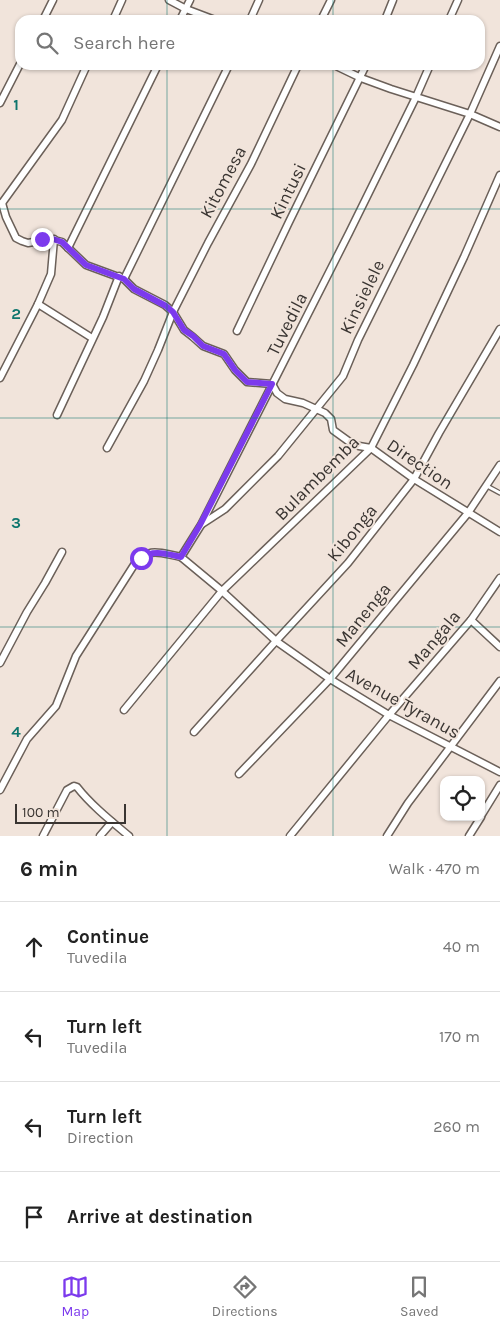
<!DOCTYPE html>
<html lang="en">
<head>
<meta charset="utf-8">
<style>
	:root { --surface:#fff; --page:#f6f6f6; --text:#222; --muted:#767676; --line:#e0e0e0; --accent:#7c3aed }
	body { margin:0; font-family:Karla,sans-serif; background:var(--page); color:var(--text) }
	.controls { position:absolute; right:15px; bottom:15px; display:grid; overflow:hidden; border-radius:10px; box-shadow:0 1px 4px #0004 }
	.controls button { width:45px; height:45px; display:grid; place-items:center; padding:0; border:0; border-bottom:1px solid var(--line); background:var(--surface); color:var(--text); font:25px sans-serif }
	.scale { position:absolute; left:15px; bottom:12px; width:111px; box-sizing:border-box; padding-left:5px; border:2px solid #3a3532; border-top:0; font-size:14px; line-height:18px; white-space:nowrap; color:#3a3532; -webkit-text-stroke:4px #f1e4db; paint-order:stroke }
	.stop { position:absolute; width:15px; height:15px; margin:-11px; border:4px solid #7c3aed; border-radius:50%; background:#fff }
	.stop.end { background:#7c3aed; border-color:#fff; box-shadow:0 1px 5px #0008 }
	.list { margin:0; padding:0; list-style:none }
	h2 { display:flex; justify-content:space-between; align-items:center; height:65px; margin:0; padding:0 20px; font-size:21px }
	h2 small { font-size:16px; font-weight:400; color:var(--muted) }
	.list li { display:grid; grid-template-columns:32px 1fr auto; gap:15px; align-items:center; box-sizing:border-box; height:90px; padding:0 20px; border-top:1px solid var(--line) }
	.list b { display:block; font-size:19px; white-space:nowrap }
	.list p { margin:0; font-size:16px; white-space:nowrap; color:var(--muted) }
	.list em { font-size:16px; font-style:normal; color:var(--muted) }
	.icon { flex:none; width:28px; height:28px; fill:none; stroke:currentColor; stroke-width:2; stroke-linecap:round; stroke-linejoin:round }
	.map { position:relative; flex:none; width:500px; height:836px; overflow:hidden }
	.search { position:absolute; background:var(--surface); box-shadow:0 1px 4px #0004; left:15px; right:15px; top:15px; height:55px; display:flex; align-items:center; gap:12px; box-sizing:border-box; padding:0 18px; border-radius:15px; color:var(--muted); font-size:19px }
	.sheet { height:425px; background:var(--surface) }
	nav { display:flex; justify-content:space-around; align-items:center; box-sizing:border-box; height:70px; border-top:1px solid var(--line); background:var(--surface); font-size:14px; color:var(--muted) }
	nav a { display:grid; justify-items:center; gap:2px }
	nav .on { color:var(--accent) }
	.map>svg:first-child { display:block }
	.lines { fill:none; stroke-linecap:round; stroke-linejoin:round }
	.service-casing { stroke:#6b6059; stroke-width:5.5 }
	.minor-casing { stroke:#6b6059; stroke-width:9 }
	.service { stroke:#fff; stroke-width:3 }
	.minor { stroke:#fff; stroke-width:6 }
	.route { stroke:#7c3aed; stroke-width:6 }
	.grid { fill:none; stroke:#0f766e; stroke-width:1; stroke-opacity:0.55 }
	.labels { text-anchor:middle; dominant-baseline:central; stroke-width:4; stroke-linejoin:round; paint-order:stroke }
	.street-label { font-size:18px; fill:#3a3532; stroke:#f1e4db }
	.grid-label { font-size:16px; text-anchor:middle; font-weight:bold; fill:#0f766e; stroke:#f1e4db; stroke-width:4; stroke-linejoin:round; paint-order:stroke }
</style>
</head>
<body>
<div class="map">
<svg width="500" height="836" viewBox="0 0 500 836">
	<rect width="100%" height="100%" fill="#f1e4db"/>
	<g class="lines">
		<g class="service-casing">
			<polyline id="service" points="487,486 500,493"/>
		</g>
		<g class="minor-casing">
			<g id="minor">
				<polyline points="169,0 186,9 215,20"/>
				<polyline points="43,20 53,0"/>
				<polyline points="113,20 122,0"/>
				<polyline points="180,20 190,0"/>
				<polyline points="250,20 259,0"/>
				<polyline points="321,20 331,0"/>
				<polyline points="385,20 393,0"/>
				<polyline points="449,20 458,0"/>
				<polyline points="334,65 361,78 391,89 470,114 500,127"/>
				<polyline points="0,103 20,64"/>
				<polyline points="2,203 6,217 16,238 22,241 28,243 50,239 62,242 86,265 124,279 134,289 165,305 173,312 184,330 193,337 203,346 224,354 235,370 247,382 272,384 277,393 285,399 303,403 325,413 331,419 333,430 351,443 359,446 371,448 414,479 500,532"/>
				<polyline points="0,204 2,203 62,120 87,65"/>
				<polyline points="68,248 158,65"/>
				<polyline points="124,279 229,65"/>
				<polyline points="38,304 51,274 54,239"/>
				<polyline points="237,331 289,222 366,65"/>
				<polyline points="0,378 38,304 92,338"/>
				<polyline points="57,415 103,317 119,276"/>
				<polyline points="107,448 144,381 158,350 173,312 208,243 251,164 298,65"/>
				<polyline points="202,524 225,509 278,456 343,376 358,340 470,114 500,46"/>
				<polyline points="181,557 222,591 276,641 330,679 389,715 500,772"/>
				<polyline points="471,620 500,647"/>
				<polyline points="0,663 27,612 45,583 62,552"/>
				<polyline points="124,710 222,591 371,448 413,365 464,257 500,175"/>
				<polyline points="194,732 276,641 348,563 414,479 439,433 500,329"/>
				<polyline points="239,774 330,679 468,513 500,465"/>
				<path d="M 0,790 L 27,739 L 56,706 L 76,656 L 134,565 C 150,546 159,553 181,557 L 201,525 L 349,233 L 416,97 L 430,65"/>
				<polyline points="481,816 500,785"/>
				<path d="M 43,836 L 67,790 L 74,786 L 77,787 C 91,805 111,821 129,836"/>
				<polyline points="100,836 112,822"/>
				<polyline points="290,836 389,715 471,620 500,578"/>
				<polyline points="387,836 408,803 500,681"/>
				<polyline points="469,836 481,817"/>
			</g>
		</g>
		<use href="#service" class="service"/>
		<use href="#minor" class="minor"/>
	</g>
	<g class="lines">
		<path class="route" d="M 42,239 L 50,238 L 62,242 L 86,265 L 124,279 L 134,289 L 166,306 L 173,312 L 184,330 L 193,336 L 203,346 L 224,354 L 235,370 L 247,382 L 272,384 L 200,525 L 181,557 C 167,554 153,549 141,558"/>
	</g>
	<path class="grid" d="M 167,0 L 167,20M 333,0 L 333,20M 167,65 L 167,836M 333,65 L 333,836M 0,209 L 500,209M 0,418 L 500,418M 0,627 L 500,627"/>
	<g class="labels">
		<g class="street-label">
			<text transform="translate(223 182) rotate(-62)">Kitomesa</text>
			<text transform="translate(288 191) rotate(-64)">Kintusi</text>
			<text transform="translate(362 297) rotate(-64)">Kinsielele</text>
			<text transform="translate(287 324) rotate(-63)">Tuvedila</text>
			<text transform="translate(420 464) rotate(34)">Direction</text>
			<text transform="translate(317 478) rotate(-45)">Bulambemba</text>
			<text transform="translate(352 533) rotate(-51)">Kibonga</text>
			<text transform="translate(363 615) rotate(-51)">Manenga</text>
			<text transform="translate(434 640) rotate(-50)">Mangala</text>
			<text transform="translate(403 703) rotate(29)">Avenue Tyranus</text>
		</g>
	</g>
	<g class="grid-label">
		<text x="16" y="110">1</text>
		<text x="16" y="319">2</text>
		<text x="16" y="528">3</text>
		<text x="16" y="737">4</text>
	</g>
</svg>
<div class="controls">
<button><svg class="icon" aria-label="locate" viewBox="0 0 24 24"><circle cx="12" cy="12" r="6"/><path d="M12 2v4M12 18v4M2 12h4M18 12h4"/></svg></button>
</div>
<div class="scale">100 m</div>
<div class="stop" style="left:141px;top:558px"></div>
<div class="stop end" style="left:42px;top:239px"></div>
<div class="search"><svg class="icon" aria-label="search" viewBox="0 0 24 24"><circle cx="10" cy="10" r="6"/><path d="M15 15l6 6"/></svg>Search here</div>
</div>
<section class="sheet">
<h2>6 min<small>Walk · 470 m</small></h2>
<ul class="list">
<li><svg class="icon" aria-label="ahead" viewBox="0 0 24 24"><path d="M12 20V5M6 11l6-6 6 6"/></svg><div><b>Continue</b><p>Tuvedila</p></div><em>40 m</em></li>
<li><svg class="icon" aria-label="left" viewBox="0 0 24 24"><path d="M17 20v-9H6M10 6l-5 5 5 5"/></svg><div><b>Turn left</b><p>Tuvedila</p></div><em>170 m</em></li>
<li><svg class="icon" aria-label="left" viewBox="0 0 24 24"><path d="M17 20v-9H6M10 6l-5 5 5 5"/></svg><div><b>Turn left</b><p>Direction</p></div><em>260 m</em></li>
<li><svg class="icon" aria-label="arrive" viewBox="0 0 24 24"><path d="M6 21V4h12l-3 4 3 4H6"/></svg><div><b>Arrive at destination</b></div></li>
</ul>
</section>
<nav>
<a class="on"><svg class="icon" aria-label="map" viewBox="0 0 24 24"><path d="M3 6l6-2 6 2 6-2v14l-6 2-6-2-6 2zM9 4v14M15 6v14"/></svg>Map</a>
<a><svg class="icon" aria-label="directions" viewBox="0 0 24 24"><path d="M12 3l9 9-9 9-9-9zM9 14v-3h6M13 9l2 2-2 2"/></svg>Directions</a>
<a><svg class="icon" aria-label="saved" viewBox="0 0 24 24"><path d="M7 4h10v16l-5-4-5 4z"/></svg>Saved</a>
</nav>
</body>
</html>
